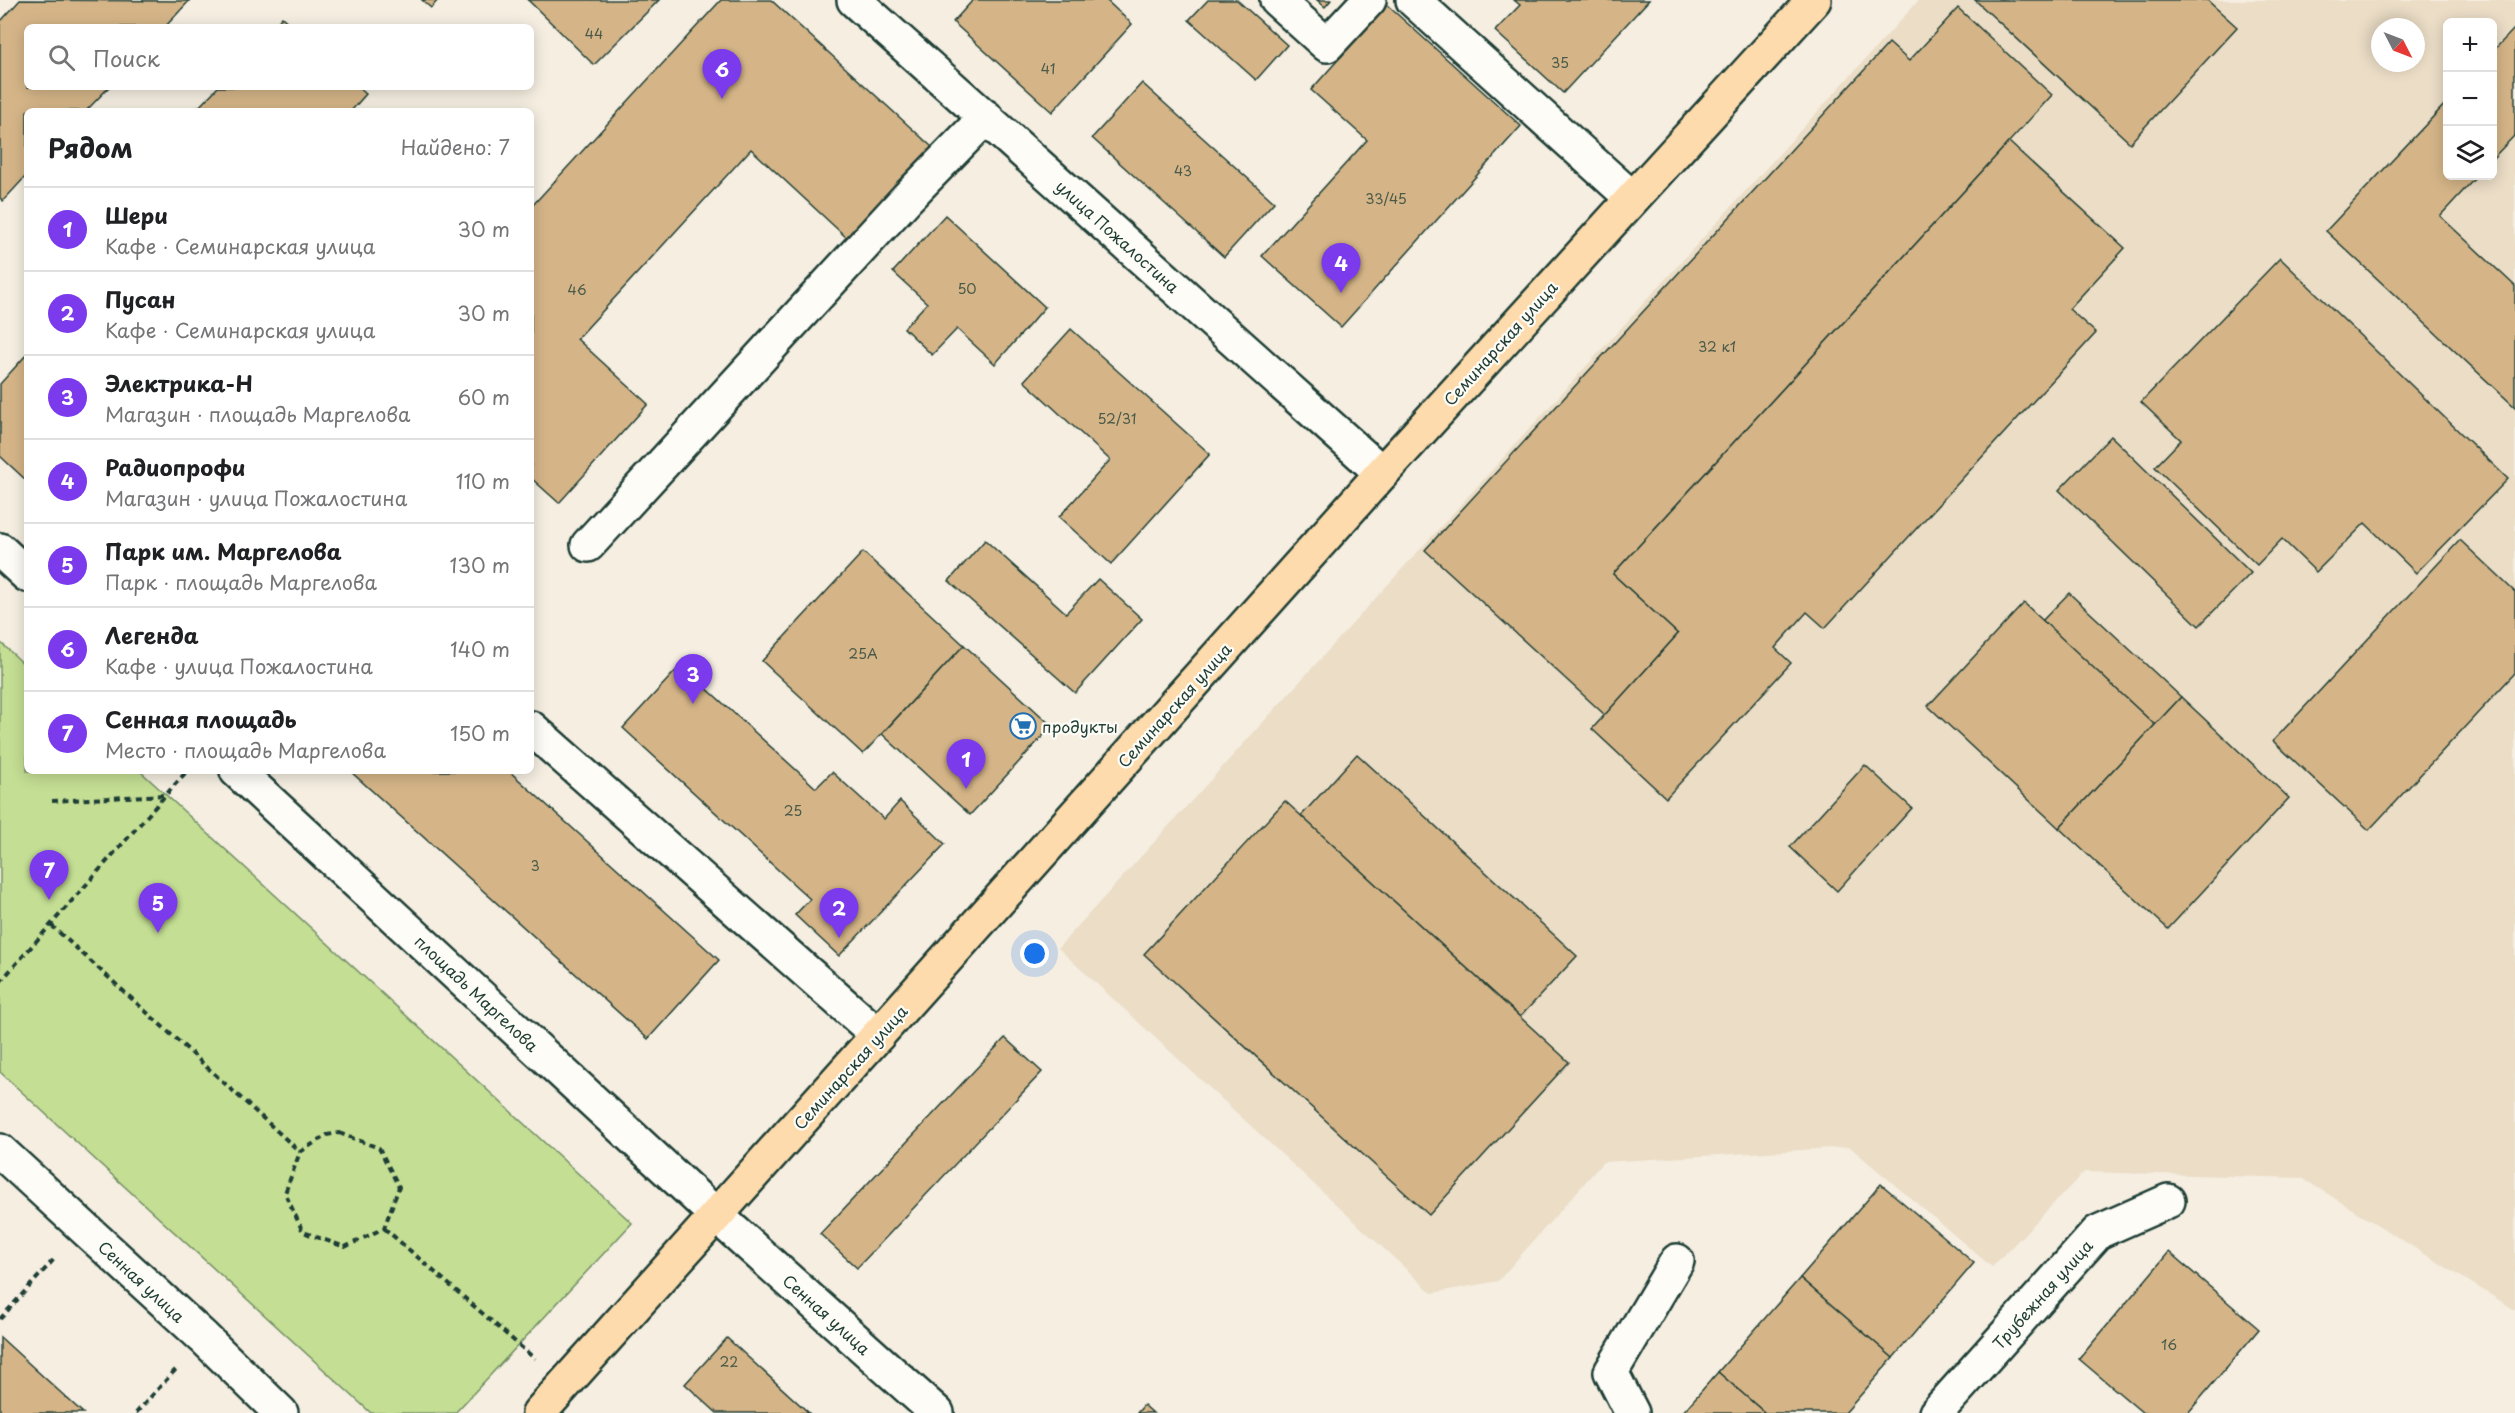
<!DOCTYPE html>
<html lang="ru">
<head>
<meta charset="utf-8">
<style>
	:root { --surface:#fff; --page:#f2f2f2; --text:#202124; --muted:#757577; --line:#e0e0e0; --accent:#7c3aed }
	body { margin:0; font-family:"Playpen Sans",sans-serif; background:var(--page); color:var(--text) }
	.controls { position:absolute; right:18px; top:18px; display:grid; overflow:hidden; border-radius:9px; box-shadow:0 3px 15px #0003 }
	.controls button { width:54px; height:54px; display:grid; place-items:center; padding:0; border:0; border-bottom:2px solid var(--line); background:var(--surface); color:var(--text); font:30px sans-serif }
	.compass { position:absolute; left:2371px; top:18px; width:54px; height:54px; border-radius:50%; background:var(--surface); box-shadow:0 3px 15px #0003; rotate:132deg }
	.you { position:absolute; left:1035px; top:954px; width:21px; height:21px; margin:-15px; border:4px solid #fff; border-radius:50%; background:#1a73e8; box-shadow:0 0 0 9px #1a73e833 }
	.badge { display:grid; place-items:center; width:39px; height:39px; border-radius:50%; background:var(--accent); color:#fff; font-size:20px; font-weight:700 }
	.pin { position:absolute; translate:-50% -50px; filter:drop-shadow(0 2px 3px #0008) }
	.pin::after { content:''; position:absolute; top:32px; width:21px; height:18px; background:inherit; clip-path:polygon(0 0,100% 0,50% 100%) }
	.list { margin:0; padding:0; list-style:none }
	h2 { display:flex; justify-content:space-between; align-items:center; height:78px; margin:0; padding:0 24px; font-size:26px }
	h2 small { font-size:20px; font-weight:400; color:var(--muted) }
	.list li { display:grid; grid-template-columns:39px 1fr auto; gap:18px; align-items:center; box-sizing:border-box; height:84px; padding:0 24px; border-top:2px solid var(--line) }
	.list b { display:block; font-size:22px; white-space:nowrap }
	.list p { margin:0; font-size:20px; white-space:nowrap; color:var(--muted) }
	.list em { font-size:20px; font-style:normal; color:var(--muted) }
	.icon { flex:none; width:33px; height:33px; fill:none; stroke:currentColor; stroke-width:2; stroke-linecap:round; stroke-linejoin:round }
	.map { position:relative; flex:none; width:2515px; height:1413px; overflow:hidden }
	.search { position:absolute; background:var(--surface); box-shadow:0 3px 15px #0003; left:24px; top:24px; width:510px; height:66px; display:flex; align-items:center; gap:15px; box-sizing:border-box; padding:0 21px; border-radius:9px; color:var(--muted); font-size:22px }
	.panel { position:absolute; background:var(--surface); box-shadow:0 3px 15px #0003; left:24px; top:108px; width:510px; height:666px; border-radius:9px }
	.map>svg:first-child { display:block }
	.built { fill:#ebddc6; fill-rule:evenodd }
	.green { fill:#c4de94; stroke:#728e64; stroke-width:1.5 }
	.building { fill:#d5b588; stroke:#1f3d34; stroke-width:1.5 }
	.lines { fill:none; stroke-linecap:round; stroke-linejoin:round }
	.minor-casing { stroke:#1f3d34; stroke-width:38 }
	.major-casing { stroke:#1f3d34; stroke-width:38 }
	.path { stroke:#1f3d34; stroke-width:4; stroke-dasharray:6 4.5; stroke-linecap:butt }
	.minor { stroke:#fdfcf7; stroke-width:33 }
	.major { stroke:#fedbac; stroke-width:33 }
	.labels { text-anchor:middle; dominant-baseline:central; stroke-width:4.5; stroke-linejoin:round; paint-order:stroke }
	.number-label { font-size:14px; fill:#4c5b49 }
	.street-label { font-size:16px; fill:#1f3d34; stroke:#fdfcf7 }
	.poi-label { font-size:16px; fill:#1f3d34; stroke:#fdfcf7; text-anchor:start }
</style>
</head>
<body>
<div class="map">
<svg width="2515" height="1413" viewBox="0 0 2515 1413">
	<rect width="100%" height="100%" fill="#f5eee1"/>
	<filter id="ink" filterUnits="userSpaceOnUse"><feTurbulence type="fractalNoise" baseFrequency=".0167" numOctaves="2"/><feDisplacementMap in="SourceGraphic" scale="12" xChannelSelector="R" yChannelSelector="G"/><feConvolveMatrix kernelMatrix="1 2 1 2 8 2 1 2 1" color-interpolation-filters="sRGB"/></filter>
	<g filter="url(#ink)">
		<path class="built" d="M 1919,0 L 2515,0 L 2515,1310 L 2302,1178 L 2084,1172 L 1992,1267 L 1850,1147 L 1603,1162 L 1498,1281 L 1432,1293 L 1058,948 ZM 2448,22 L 2492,22 L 2492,176 L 2448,176 ZM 2380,27 L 2416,27 L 2416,63 L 2380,63 Z"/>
		<polygon class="green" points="0,642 27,667 27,771 140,771 632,1223 455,1413 371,1413 0,1072"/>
		<g class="building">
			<polygon points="20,0 189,1 165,27 27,27 27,87 109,87 86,111 27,111 27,175 3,201 0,198 0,22"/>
			<polygon points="422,0 438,0 431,8"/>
			<polygon points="528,0 659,0 594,65"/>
			<polygon points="721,0 771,0 932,147 848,239 751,149 577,339 648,404 559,503 531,478 531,207"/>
			<polygon points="973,0 1106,0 1132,24 1052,112 953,22"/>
			<polygon points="1208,0 1237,0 1287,45 1256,80 1189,20"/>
			<polygon points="1317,0 1331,0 1325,7"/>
			<polygon points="1514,0 1649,0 1563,93 1495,31 1520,5"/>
			<polygon points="1975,0 2207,0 2237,27 2130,143"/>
			<polygon points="1387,5 1521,126 1341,327 1262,256 1367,140 1311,90"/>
			<polygon points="1958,8 2052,95 1613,574 1678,634 1605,715 1425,550 1889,43 1909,61"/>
			<polygon points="282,17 293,27 273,27"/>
			<polygon points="2515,28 2515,135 2492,159 2492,52"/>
			<polygon points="1142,83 1274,202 1224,257 1092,138"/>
			<polygon points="218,87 358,87 366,94 351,111 195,111"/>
			<polygon points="2448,101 2448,176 2477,176 2440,216 2515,286 2515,407 2326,231"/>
			<polygon points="2009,142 2125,248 2069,309 2096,333 1825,628 1807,612 1775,648 1791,663 1666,798 1592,729 1678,634 1613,574"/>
			<polygon points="945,215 1045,307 995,364 957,329 932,355 904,328 927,303 893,272"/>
			<polygon points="2280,258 2508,479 2416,573 2365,523 2316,572 2282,539 2257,565 2155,467 2181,440 2141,402"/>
			<polygon points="1071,329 1210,454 1111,564 1059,517 1110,460 1024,381"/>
			<polygon points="27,354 27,481 0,456 0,384"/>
			<polygon points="2111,436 2251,573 2199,626 2059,490"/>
			<polygon points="985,540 1066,613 1098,579 1142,619 1075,693 949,581"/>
			<polygon points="2460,540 2515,592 2515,673 2369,830 2273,741"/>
			<polygon points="863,552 964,645 863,754 762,661"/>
			<polygon points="2069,593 2181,697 2155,725 2042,621"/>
			<polygon points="2024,603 2155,725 2059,828 1928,706"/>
			<polygon points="964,645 1052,726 970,815 882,734"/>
			<polygon points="681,665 816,788 832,772 884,819 900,801 945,844 839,956 795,915 810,899 623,728"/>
			<polygon points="2181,697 2289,798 2168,929 2059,828"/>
			<polygon points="1357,754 1577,956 1520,1017 1301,816"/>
			<polygon points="1865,765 1912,808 1837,891 1790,847"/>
			<polygon points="350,771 509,771 719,960 648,1039"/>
			<polygon points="1285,801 1569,1062 1429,1215 1144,954"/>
			<polygon points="1005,1038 1042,1072 857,1268 820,1234"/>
			<polygon points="1881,1184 1974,1263 1893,1358 1800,1278"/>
			<polygon points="2169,1252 2259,1329 2188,1413 2143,1413 2079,1359"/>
			<polygon points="1800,1278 1893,1358 1845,1413 1765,1413 1718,1372"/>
			<polygon points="0,1337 83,1413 0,1413"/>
			<polygon points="727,1338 809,1413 717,1413 685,1384"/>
			<polygon points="1718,1372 1765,1413 1682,1413"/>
			<polygon points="1144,1405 1153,1413 1137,1413"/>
		</g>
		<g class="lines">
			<g class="minor-casing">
				<g id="minor">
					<polyline points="854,0 1382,473"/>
					<polyline points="1277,0 1327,45 1369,0"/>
					<polyline points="1413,0 1632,198"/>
					<polyline points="588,545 907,198 986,117"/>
					<polyline points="0,550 27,575"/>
					<polyline points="531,728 878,1035"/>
					<polyline points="237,771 717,1216 937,1413"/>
					<polyline points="0,1151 204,1338 281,1413"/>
					<polyline points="1632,1413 1611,1372 1677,1261"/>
					<polyline points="1936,1413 2098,1232 2168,1201"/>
				</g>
			</g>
			<g class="major-casing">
				<polyline id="major" points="539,1413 1382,473 1814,0"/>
			</g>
			<g class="path">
				<polyline points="52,801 165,795"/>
				<polyline points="51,925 300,1152"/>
				<polyline points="0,982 187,771"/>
				<polygon points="339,1133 379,1148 399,1187 384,1228 345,1247 303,1232 285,1193 300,1152 327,1135"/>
				<polyline points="384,1228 535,1359"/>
				<polyline points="0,1319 56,1257"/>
				<polyline points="136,1413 178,1367"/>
			</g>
			<use href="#minor" class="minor"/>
			<use href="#major" class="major"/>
		</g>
	</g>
	<defs>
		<g id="supermarket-ring" transform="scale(1.35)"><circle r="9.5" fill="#fdfcf7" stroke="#1f6fb2" stroke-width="1.5"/><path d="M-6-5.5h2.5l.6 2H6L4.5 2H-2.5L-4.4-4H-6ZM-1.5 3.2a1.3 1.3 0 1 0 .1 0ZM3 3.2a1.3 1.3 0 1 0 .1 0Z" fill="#1f6fb2"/></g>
	</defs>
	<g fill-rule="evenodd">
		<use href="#supermarket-ring" x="1023" y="726"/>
	</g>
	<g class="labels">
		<g class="number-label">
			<text x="594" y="33">44</text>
			<text x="1560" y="62">35</text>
			<text x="1048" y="68">41</text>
			<text x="1183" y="170">43</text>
			<text x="1386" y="198">33/45</text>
			<text x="967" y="288">50</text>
			<text x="577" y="289">46</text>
			<text x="1717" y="346">32 к1</text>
			<text x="1117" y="418">52/31</text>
			<text x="863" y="653">25А</text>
			<text x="793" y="810">25</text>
			<text x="535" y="865">3</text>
			<text x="2169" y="1344">16</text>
			<text x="729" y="1361">22</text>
		</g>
		<g class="street-label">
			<text transform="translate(1118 236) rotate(42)">улица Пожалостина</text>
			<text transform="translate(1500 343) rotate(-48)">Семинарская улица</text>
			<text transform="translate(1174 705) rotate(-48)">Семинарская улица</text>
			<text transform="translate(477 993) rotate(43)">площадь Маргелова</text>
			<text transform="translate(850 1067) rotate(-48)">Семинарская улица</text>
			<text transform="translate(142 1281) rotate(43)">Сенная улица</text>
			<text transform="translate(2042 1294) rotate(-48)">Трубежная улица</text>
			<text transform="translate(827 1314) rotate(42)">Сенная улица</text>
		</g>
		<g class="poi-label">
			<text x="1042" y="726">продукты</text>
		</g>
	</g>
</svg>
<div class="controls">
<button>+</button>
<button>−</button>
<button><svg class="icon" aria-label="layers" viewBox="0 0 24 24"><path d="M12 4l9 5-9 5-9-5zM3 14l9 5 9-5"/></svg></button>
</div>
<svg class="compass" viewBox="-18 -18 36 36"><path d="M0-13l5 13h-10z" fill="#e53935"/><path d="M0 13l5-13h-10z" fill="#757577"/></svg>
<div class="you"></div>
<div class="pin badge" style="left:966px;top:789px">1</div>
<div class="pin badge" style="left:839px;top:938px">2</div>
<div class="pin badge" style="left:693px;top:704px">3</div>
<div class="pin badge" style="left:1341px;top:293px">4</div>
<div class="pin badge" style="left:158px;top:933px">5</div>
<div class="pin badge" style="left:722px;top:99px">6</div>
<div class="pin badge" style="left:49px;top:900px">7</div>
<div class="search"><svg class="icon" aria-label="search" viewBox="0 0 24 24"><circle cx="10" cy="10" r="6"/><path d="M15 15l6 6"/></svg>Поиск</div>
<section class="panel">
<h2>Рядом<small>Найдено: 7</small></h2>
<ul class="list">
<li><span class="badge">1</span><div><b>Шери</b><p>Кафе · Семинарская улица</p></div><em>30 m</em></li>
<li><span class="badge">2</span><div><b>Пусан</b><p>Кафе · Семинарская улица</p></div><em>30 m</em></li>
<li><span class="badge">3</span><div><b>Электрика-Н</b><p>Магазин · площадь Маргелова</p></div><em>60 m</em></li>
<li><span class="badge">4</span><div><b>Радиопрофи</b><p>Магазин · улица Пожалостина</p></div><em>110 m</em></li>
<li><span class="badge">5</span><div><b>Парк им. Маргелова</b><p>Парк · площадь Маргелова</p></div><em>130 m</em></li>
<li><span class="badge">6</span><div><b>Легенда</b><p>Кафе · улица Пожалостина</p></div><em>140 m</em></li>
<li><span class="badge">7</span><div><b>Сенная площадь</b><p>Место · площадь Маргелова</p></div><em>150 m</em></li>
</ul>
</section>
</div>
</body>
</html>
